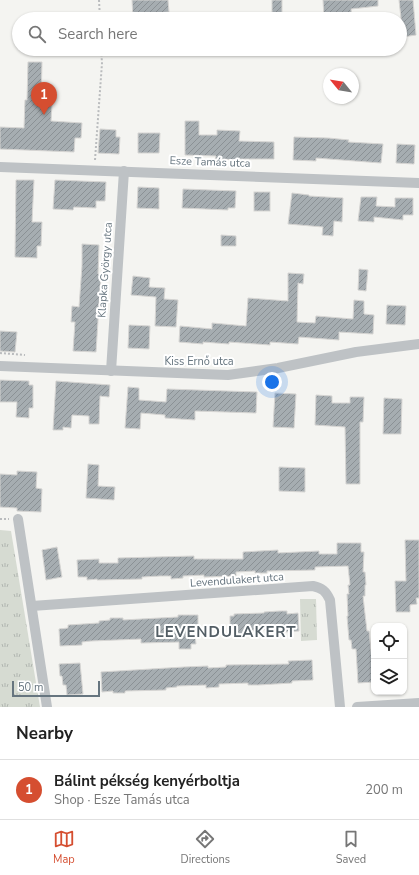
<!DOCTYPE html>
<html lang="en">
<head>
<meta charset="utf-8">
<style>
	:root { --surface:#fff; --page:#f6f6f6; --text:#222; --muted:#767676; --line:#e0e0e0; --accent:#d54e30 }
	body { margin:0; font-family:"Nunito Sans",sans-serif; background:var(--page); color:var(--text) }
	.controls { position:absolute; right:12px; bottom:12px; display:grid; overflow:hidden; border-radius:8px; box-shadow:0 1px 3px #0004 }
	.controls button { width:36px; height:36px; display:grid; place-items:center; padding:0; border:0; border-bottom:1px solid var(--line); background:var(--surface); color:var(--text); font:20px sans-serif }
	.compass { position:absolute; left:323px; top:68px; width:36px; height:36px; border-radius:50%; background:var(--surface); box-shadow:0 1px 3px #0004; rotate:300deg }
	.scale { position:absolute; left:12px; bottom:10px; width:88px; box-sizing:border-box; padding-left:4px; border:2px solid #66757f; border-top:0; font-size:11px; line-height:14px; white-space:nowrap; color:#66757f; -webkit-text-stroke:3px #fff; paint-order:stroke }
	.you { position:absolute; left:272px; top:382px; width:14px; height:14px; margin:-10px; border:3px solid #fff; border-radius:50%; background:#1a73e8; box-shadow:0 0 0 6px #1a73e833 }
	.badge { display:grid; place-items:center; width:26px; height:26px; border-radius:50%; background:var(--accent); color:#fff; font-size:13px; font-weight:700 }
	.pin { position:absolute; translate:-50% -33px; filter:drop-shadow(0 1px 2px #0008) }
	.pin::after { content:''; position:absolute; top:21px; width:14px; height:12px; background:inherit; clip-path:polygon(0 0,100% 0,50% 100%) }
	.list { margin:0; padding:0; list-style:none }
	h2 { display:flex; justify-content:space-between; align-items:center; height:52px; margin:0; padding:0 16px; font-size:17px }
	h2 small { font-size:13px; font-weight:400; color:var(--muted) }
	.list li { display:grid; grid-template-columns:26px 1fr auto; gap:12px; align-items:center; box-sizing:border-box; height:60px; padding:0 16px; border-top:1px solid var(--line) }
	.list b { display:block; font-size:15px; white-space:nowrap }
	.list p { margin:0; font-size:13px; white-space:nowrap; color:var(--muted) }
	.list em { font-size:13px; font-style:normal; color:var(--muted) }
	.icon { flex:none; width:22px; height:22px; fill:none; stroke:currentColor; stroke-width:2; stroke-linecap:round; stroke-linejoin:round }
	.map { position:relative; flex:none; width:419px; height:707px; overflow:hidden }
	.search { position:absolute; background:var(--surface); box-shadow:0 1px 3px #0004; left:12px; right:12px; top:12px; height:44px; display:flex; align-items:center; gap:10px; box-sizing:border-box; padding:0 14px; border-radius:22px; color:var(--muted); font-size:15px }
	.sheet { height:112px; background:var(--surface) }
	nav { display:flex; justify-content:space-around; align-items:center; box-sizing:border-box; height:56px; border-top:1px solid var(--line); background:var(--surface); font-size:11px; color:var(--muted) }
	nav a { display:grid; justify-items:center; gap:2px }
	nav .on { color:var(--accent) }
	.map>svg:first-child { display:block }
	.grass { fill:url(#grass-tufts) }
	.building { fill:url(#building-hatch); stroke:#d6d5d3 }
	.lines { fill:none; stroke-linecap:round; stroke-linejoin:round }
	.path { stroke:#babcbe; stroke-width:2; stroke-dasharray:2 2; stroke-linecap:butt }
	.street { stroke:#bec2c5; stroke-width:10 }
	.labels { text-anchor:middle; dominant-baseline:central; stroke-width:4; stroke-linejoin:round; paint-order:stroke }
	.street-label { font-size:11px; fill:#66757f; stroke:#fff }
	.district-label { font-size:15px; font-weight:bold; letter-spacing:1px; fill:#535e65; stroke:#fff }
</style>
</head>
<body>
<div class="map">
<svg width="419" height="707" viewBox="0 0 419 707">
	<defs>
		<pattern id="grass-tufts" width="24" height="20" patternUnits="userSpaceOnUse"><rect width="24" height="20" fill="#d6dbd2"/><path d="M3 7l-1-3M5 7V3M7 7l1-3M15 17l-1-3M17 17v-4M19 17l1-3" fill="none" stroke="#b1b6b0"/></pattern>
		<pattern id="building-hatch" width="6" height="6" patternUnits="userSpaceOnUse"><rect width="6" height="6" fill="#a6adb1"/><path d="M-1 1l2-2M0 6l6-6M5 7l2-2" fill="none" stroke="#8b9195"/></pattern>
	</defs>
	<rect width="100%" height="100%" fill="#f4f4f1"/>
	<g class="grass">
		<polygon points="0,530 11,531 40,707 0,707"/>
		<polygon points="300,599 316,599 317,640 301,641"/>
	</g>
	<g class="building">
		<polygon points="132,0 168,0 169,12 143,14 143,19 133,19"/>
		<rect x="272" y="0" width="10" height="19"/>
		<polygon points="323,0 378,0 378,6 351,9 352,19 324,19"/>
		<polygon points="399,0 413,0 416,35 403,37"/>
		<polygon points="28,62 42,62 41,104 52,104 51,121 82,123 81,138 75,138 74,152 0,149 0,127 24,128 25,100 27,100"/>
		<polygon points="185,121 199,121 199,135 217,135 217,130 240,131 239,141 274,142 274,159 238,159 238,160 215,159 216,156 185,155"/>
		<polygon points="100,129 116,130 116,137 120,137 119,154 98,153"/>
		<polygon points="138,133 160,133 159,153 138,153"/>
		<polygon points="294,137 328,138 349,140 348,142 383,144 381,163 316,158 316,161 293,160"/>
		<polygon points="397,144 415,145 414,164 396,163"/>
		<polygon points="16,180 34,180 32,222 42,222 41,246 37,246 37,258 15,257"/>
		<polygon points="55,180 106,182 105,201 96,201 96,208 74,207 73,210 53,209"/>
		<polygon points="138,187 159,188 159,209 137,208"/>
		<polygon points="183,189 236,191 235,208 228,208 228,210 182,208"/>
		<rect x="254" y="192" width="16" height="19"/>
		<polygon points="292,193 309,195 309,196 343,198 342,222 334,221 333,236 322,235 323,227 288,224"/>
		<polygon points="361,197 377,197 376,206 395,207 395,198 413,198 413,215 403,215 403,220 374,217 374,222 358,221"/>
		<polygon points="221,235 236,236 236,246 221,246"/>
		<polygon points="82,244 99,245 98,274 101,274 96,352 73,351 75,322 71,322 72,306 79,307 82,266"/>
		<polygon points="359,269 368,270 366,291 358,290"/>
		<polygon points="288,273 304,274 303,284 298,283 297,322 315,323 316,316 353,319 354,300 364,301 364,314 374,315 373,334 339,332 339,340 299,337 298,344 270,342 270,345 229,342 229,344 203,342 203,344 179,342 180,326 212,329 212,323 246,326 248,298 288,301"/>
		<polygon points="133,276 150,278 149,287 165,288 164,299 178,300 176,327 155,326 156,297 131,295"/>
		<polygon points="387,305 406,306 405,325 386,324"/>
		<polygon points="129,325 150,326 149,349 128,348"/>
		<polygon points="0,331 17,332 15,352 0,351"/>
		<polygon points="0,380 29,381 29,385 33,385 33,408 29,408 29,418 16,417 17,402 0,402"/>
		<polygon points="56,381 110,385 109,397 100,396 99,424 89,424 89,416 72,415 71,428 63,427 63,430 53,430"/>
		<polygon points="128,387 139,388 139,400 166,402 167,389 257,392 256,413 195,411 195,420 165,418 165,415 141,413 140,429 125,428"/>
		<polygon points="275,393 296,394 294,428 273,427"/>
		<polygon points="316,395 332,396 332,403 350,403 350,397 364,397 363,422 360,422 360,484 346,484 345,427 315,425"/>
		<polygon points="384,398 402,399 401,434 383,434"/>
		<polygon points="88,464 99,465 98,486 115,487 114,500 86,498"/>
		<polygon points="279,467 305,468 305,492 279,491"/>
		<polygon points="17,471 37,472 36,488 42,489 41,512 17,511 17,508 0,507 0,474 17,475"/>
		<polygon points="405,540 419,540 419,598 416,598 417,604 410,605 410,612 396,612 395,581 406,581"/>
		<polygon points="337,543 361,543 361,552 364,552 363,572 365,572 366,585 365,585 365,596 363,596 365,614 367,631 369,631 372,661 374,661 374,682 358,683 356,649 352,649 351,640 349,640 347,616 348,616 347,594 349,594 348,585 350,585 348,566 315,567 315,570 267,571 267,573 255,573 255,571 236,572 236,576 204,577 204,575 183,576 183,578 171,579 171,576 160,576 142,577 142,579 97,580 97,579 87,580 87,577 78,577 77,560 99,559 99,563 118,563 118,558 194,556 194,559 243,559 243,552 278,550 278,553 319,551 319,554 337,554"/>
		<polygon points="57,547 62,577 46,580 42,550"/>
		<polygon points="280,611 287,611 287,614 298,613 299,631 285,632 285,629 258,630 252,631 252,634 236,634 236,631 230,631 230,616 234,616 234,614 264,613 264,612"/>
		<polygon points="178,615 198,615 198,635 195,635 196,644 191,644 191,649 179,649 179,642 141,643 141,639 91,641 82,642 82,645 60,646 59,629 68,628 68,625 99,623 99,621 110,620 110,618 123,618 123,620 178,617"/>
		<polygon points="312,660 313,680 292,681 292,683 258,685 248,685 248,683 219,684 219,687 206,688 206,685 177,686 177,687 166,688 166,690 125,691 125,693 113,693 113,691 102,692 101,672 184,667 208,666 208,668 226,667 226,665 289,664 288,661"/>
		<polygon points="80,663 83,694 67,695 66,685 63,685 62,676 60,676 59,664"/>
	</g>
	<g class="lines">
		<g class="path">
			<polyline points="99,0 100,19"/>
			<polyline points="95,160 102,63 101,49"/>
			<polyline points="0,353 25,355"/>
			<polyline points="0,519 9,519"/>
		</g>
		<g class="street">
			<polyline points="0,167 419,183"/>
			<polyline points="0,366 228,375 278,368 356,352 419,344"/>
			<polyline points="111,371 124,171"/>
			<polyline points="18,519 47,707"/>
			<path d="M 32,606 L 313,586 C 322,588 326,591 330,600 L 340,707"/>
			<polyline points="357,707 419,703"/>
		</g>
	</g>
	<g class="labels">
		<g class="street-label">
			<text transform="translate(210 162) rotate(2)">Esze Tamás utca</text>
			<text transform="translate(105 270) rotate(-86)">Klapka György utca</text>
			<text x="199" y="361">Kiss Ernő utca</text>
			<text transform="translate(237 580) rotate(-4)">Levendulakert utca</text>
		</g>
		<g class="district-label">
			<text x="226" y="632">LEVENDULAKERT</text>
		</g>
	</g>
</svg>
<div class="controls">
<button><svg class="icon" aria-label="locate" viewBox="0 0 24 24"><circle cx="12" cy="12" r="6"/><path d="M12 2v4M12 18v4M2 12h4M18 12h4"/></svg></button>
<button><svg class="icon" aria-label="layers" viewBox="0 0 24 24"><path d="M12 4l9 5-9 5-9-5zM3 14l9 5 9-5"/></svg></button>
</div>
<svg class="compass" viewBox="-18 -18 36 36"><path d="M0-13l5 13h-10z" fill="#e53935"/><path d="M0 13l5-13h-10z" fill="#767676"/></svg>
<div class="scale">50 m</div>
<div class="you"></div>
<div class="pin badge" style="left:44px;top:115px">1</div>
<div class="search"><svg class="icon" aria-label="search" viewBox="0 0 24 24"><circle cx="10" cy="10" r="6"/><path d="M15 15l6 6"/></svg>Search here</div>
</div>
<section class="sheet">
<h2>Nearby<small></small></h2>
<ul class="list">
<li><span class="badge">1</span><div><b>Bálint pékség kenyérboltja</b><p>Shop · Esze Tamás utca</p></div><em>200 m</em></li>
</ul>
</section>
<nav>
<a class="on"><svg class="icon" aria-label="map" viewBox="0 0 24 24"><path d="M3 6l6-2 6 2 6-2v14l-6 2-6-2-6 2zM9 4v14M15 6v14"/></svg>Map</a>
<a><svg class="icon" aria-label="directions" viewBox="0 0 24 24"><path d="M12 3l9 9-9 9-9-9zM9 14v-3h6M13 9l2 2-2 2"/></svg>Directions</a>
<a><svg class="icon" aria-label="saved" viewBox="0 0 24 24"><path d="M7 4h10v16l-5-4-5 4z"/></svg>Saved</a>
</nav>
</body>
</html>
